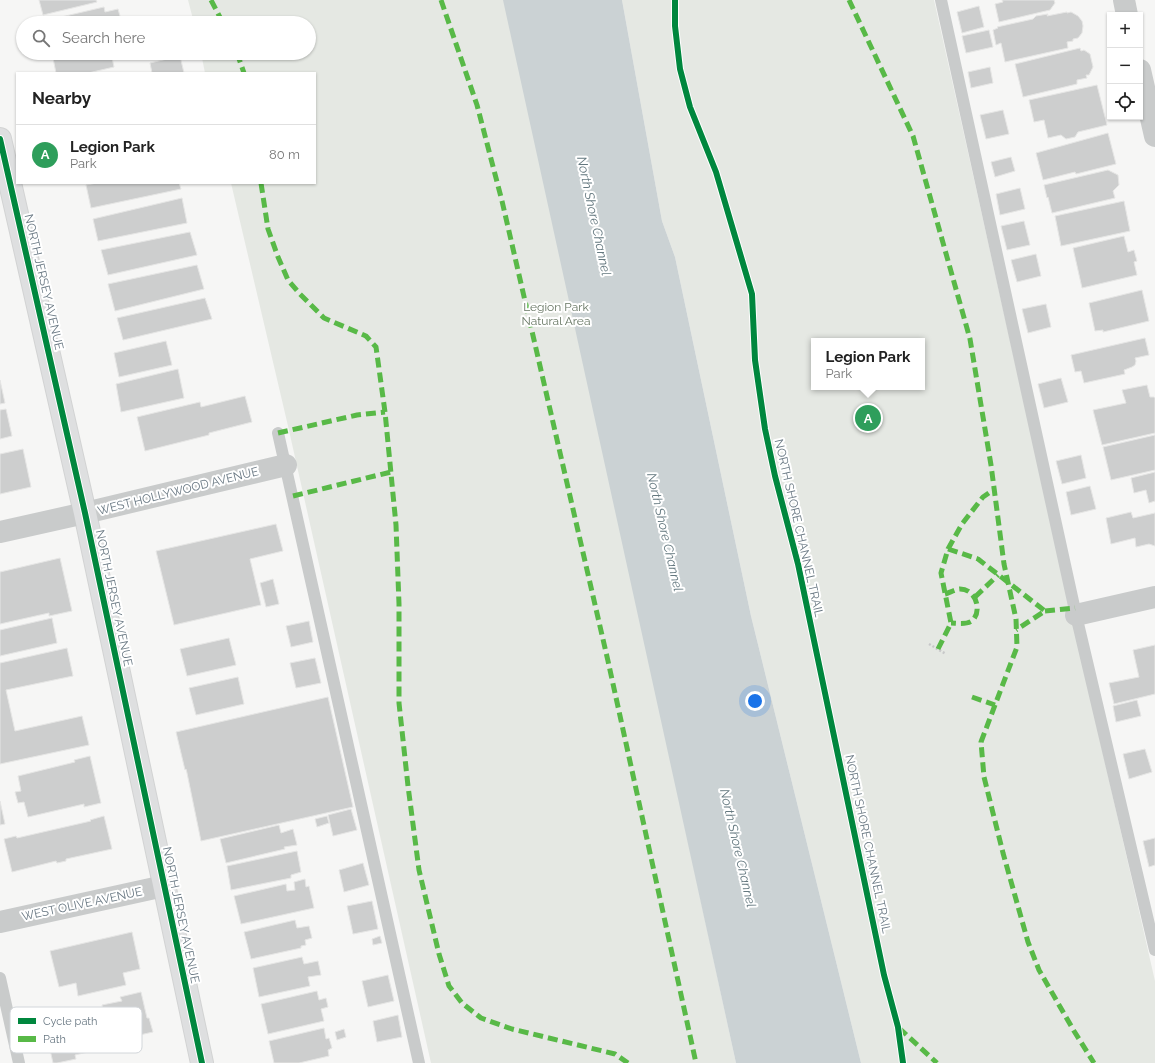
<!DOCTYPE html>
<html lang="en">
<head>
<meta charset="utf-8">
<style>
	:root { --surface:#fff; --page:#f2f2f2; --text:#222; --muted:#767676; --line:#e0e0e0; --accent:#1a73e8 }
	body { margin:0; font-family:Raleway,sans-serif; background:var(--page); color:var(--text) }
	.controls { position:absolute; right:12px; top:12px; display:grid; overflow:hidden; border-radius:0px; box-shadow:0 1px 3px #0004 }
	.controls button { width:36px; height:36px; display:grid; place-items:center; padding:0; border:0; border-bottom:1px solid var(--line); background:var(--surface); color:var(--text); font:20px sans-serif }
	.you { position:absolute; left:755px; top:701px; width:14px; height:14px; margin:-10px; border:3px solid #fff; border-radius:50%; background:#1a73e8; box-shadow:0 0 0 6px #1a73e833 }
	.badge { display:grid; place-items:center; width:26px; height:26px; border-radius:50%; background:var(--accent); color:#fff; font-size:13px; font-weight:700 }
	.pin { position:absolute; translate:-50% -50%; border:2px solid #fff; box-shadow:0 1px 4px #0006 }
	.popup { position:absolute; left:811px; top:338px; width:114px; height:52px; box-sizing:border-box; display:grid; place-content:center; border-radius:0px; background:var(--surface); filter:drop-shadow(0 1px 3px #0005); font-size:13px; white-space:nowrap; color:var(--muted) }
	.popup b { font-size:15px; color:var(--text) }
	.popup::after { content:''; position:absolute; left:50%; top:100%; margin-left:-8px; border:8px solid transparent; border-top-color:var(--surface) }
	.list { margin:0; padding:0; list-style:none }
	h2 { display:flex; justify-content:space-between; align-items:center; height:52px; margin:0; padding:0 16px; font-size:17px }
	h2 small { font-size:13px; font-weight:400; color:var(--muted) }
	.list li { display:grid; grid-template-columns:26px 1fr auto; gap:12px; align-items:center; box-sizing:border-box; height:60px; padding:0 16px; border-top:1px solid var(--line) }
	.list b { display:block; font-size:15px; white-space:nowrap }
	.list p { margin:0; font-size:13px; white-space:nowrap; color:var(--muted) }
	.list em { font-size:13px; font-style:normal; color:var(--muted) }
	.icon { flex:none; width:22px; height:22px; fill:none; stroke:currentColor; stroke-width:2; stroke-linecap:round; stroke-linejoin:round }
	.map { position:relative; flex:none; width:1155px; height:1063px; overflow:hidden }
	.search { position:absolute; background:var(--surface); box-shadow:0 1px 3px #0004; left:16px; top:16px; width:300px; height:44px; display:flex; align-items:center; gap:10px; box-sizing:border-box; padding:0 14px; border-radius:22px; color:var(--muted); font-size:15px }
	.panel { position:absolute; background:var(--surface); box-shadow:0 1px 3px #0004; left:16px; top:72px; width:300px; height:112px; border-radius:0px }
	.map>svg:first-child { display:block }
	.green { fill:#e5e8e3; fill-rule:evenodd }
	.water { fill:#cbd2d4 }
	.building { fill:#cdcece; stroke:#e6e6e5 }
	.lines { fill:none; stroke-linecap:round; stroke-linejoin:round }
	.secondary-casing { stroke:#d2d3d3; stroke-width:24 }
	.path { stroke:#c7c8c9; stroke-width:2.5; stroke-dasharray:2 2; stroke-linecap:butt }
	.service { stroke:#c9cbcb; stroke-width:12 }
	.minor { stroke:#c9cbcb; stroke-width:22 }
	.secondary { stroke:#dedfe0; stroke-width:22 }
	.quiet { stroke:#58b947; stroke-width:5; stroke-dasharray:10 5; stroke-linecap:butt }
	.cycleway-casing { stroke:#fff; stroke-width:8 }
	.cycleway { stroke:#00873e; stroke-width:6 }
	.labels { text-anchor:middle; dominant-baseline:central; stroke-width:4; stroke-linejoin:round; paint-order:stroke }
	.street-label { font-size:12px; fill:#697883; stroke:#fff }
	.park-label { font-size:12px; fill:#677663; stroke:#fff }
	.water-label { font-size:13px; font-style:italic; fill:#64787f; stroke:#fff }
	.key { fill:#fff; stroke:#d2d6da; stroke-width:1 }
	.key-label { font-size:11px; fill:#697883 }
</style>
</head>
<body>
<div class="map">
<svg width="1155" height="1063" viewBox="0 0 1155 1063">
	<rect width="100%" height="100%" fill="#f6f6f5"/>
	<g class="green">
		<polygon points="188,0 506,0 736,1063 431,1063 288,426 231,183 315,183 315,73 205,73 201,53 309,53 309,23 194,23"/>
		<path d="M 622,0 L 934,0 L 1070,609 L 1155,981 L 1155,1063 L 861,1063 L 751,616 L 675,257 L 662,221 ZM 814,341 L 922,341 L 922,387 L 814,387 Z"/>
	</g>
	<polygon class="water" points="503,0 622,0 662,221 675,257 751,616 861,1063 736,1063"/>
	<g class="building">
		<polygon points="39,0 96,0 97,2 43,15"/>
		<polygon points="1002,0 1054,0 1055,3 1050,10 999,22 995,4 1003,2"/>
		<polygon points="979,6 984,27 962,33 957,12"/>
		<polygon points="104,7 105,12 118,9 122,23 45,23 44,21"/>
		<polygon points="1067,12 1067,13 1071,12 1078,16 1082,21 1083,26 1082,33 1078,38 1073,39 1073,41 1067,42 1068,48 1005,62 1001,43 996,45 993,30 998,28 997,27 1033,19 1036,16 1048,14 1047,16"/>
		<polygon points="989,30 993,47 966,53 962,36"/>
		<polygon points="1080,48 1081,51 1084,50 1090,54 1093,67 1089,75 1086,75 1087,78 1077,80 1077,84 1023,97 1015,64"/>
		<polygon points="52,53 111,53 114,67 88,73 56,73"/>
		<polygon points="180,56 184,73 152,73 150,63"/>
		<polygon points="990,67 993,83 971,88 968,72"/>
		<polygon points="1097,85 1107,125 1078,132 1075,137 1066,139 1061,135 1048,138 1044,120 1034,122 1029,100"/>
		<polygon points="1003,110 1009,134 986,139 980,115"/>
		<polygon points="1108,133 1116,164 1076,174 1075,172 1043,180 1036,153"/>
		<polygon points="1011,157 1015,171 995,177 991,162"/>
		<polygon points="1108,170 1118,175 1119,185 1113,191 1115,198 1052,213 1048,197 1047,198 1044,185"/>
		<polygon points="97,183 179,183 181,189 91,208 86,185"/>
		<polygon points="1020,188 1025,209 1000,215 996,194"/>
		<polygon points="182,198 187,223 98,241 93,219"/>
		<polygon points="1124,201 1130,231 1061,246 1055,216"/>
		<polygon points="1024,221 1030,245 1007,250 1001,226"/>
		<polygon points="190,232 197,255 108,275 101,250"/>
		<polygon points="1124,236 1128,252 1134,250 1137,261 1134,262 1137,275 1082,288 1073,248"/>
		<polygon points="1036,254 1041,276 1017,282 1011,260"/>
		<polygon points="197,265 204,289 115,311 108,284"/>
		<polygon points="1142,290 1149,321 1103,332 1103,330 1095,331 1089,303"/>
		<polygon points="205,298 212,319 123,340 117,318"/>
		<polygon points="1046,304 1051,327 1028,333 1022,309"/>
		<polygon points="1145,338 1149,355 1135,358 1136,361 1135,365 1132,367 1124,370 1125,374 1084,383 1081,371 1075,372 1071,355"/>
		<polygon points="166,341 172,365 119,377 114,353"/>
		<polygon points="178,369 184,398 121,412 116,384"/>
		<polygon points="1061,378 1068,402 1044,408 1038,384"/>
		<polygon points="0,380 5,403 0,404"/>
		<polygon points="1147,385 1150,397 1154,397 1155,398 1155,433 1102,445 1093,410 1126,403 1122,390"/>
		<polygon points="245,396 252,422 209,433 209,435 145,451 137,417 200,402 201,407"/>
		<polygon points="6,409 12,436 0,439 0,410"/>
		<polygon points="1155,435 1155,470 1111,480 1103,447"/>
		<polygon points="23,449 31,487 0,494 0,454"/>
		<polygon points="1081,455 1086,478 1062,484 1056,461"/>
		<polygon points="1155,472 1155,501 1149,503 1146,490 1134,493 1131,478"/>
		<polygon points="1090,486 1096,509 1071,515 1066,492"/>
		<polygon points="1131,512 1133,518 1155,513 1155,546 1149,544 1136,547 1135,538 1111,544 1106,518"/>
		<polygon points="276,524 283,551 250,559 261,605 174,625 156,551"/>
		<polygon points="60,558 72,611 49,616 49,613 0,624 0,572"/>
		<polygon points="273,579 279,604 266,607 260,583"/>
		<polygon points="52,618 57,643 0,656 0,630"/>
		<polygon points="309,621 313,642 291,647 286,626"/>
		<polygon points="229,638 236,665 187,676 180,649"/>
		<polygon points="1155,645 1155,694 1114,704 1109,683 1139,677 1133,650"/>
		<polygon points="67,648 73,676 6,690 15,731 82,716 89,745 0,764 0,663"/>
		<polygon points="315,658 321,683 296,688 290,663"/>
		<polygon points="238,677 244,704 196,715 189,688"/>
		<polygon points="328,697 353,807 201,841 187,773 186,769 185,770 176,732"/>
		<polygon points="1137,700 1141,716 1116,722 1113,706"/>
		<polygon points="1145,749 1152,772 1129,779 1123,754"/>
		<polygon points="90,756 101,803 84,807 84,804 28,817 24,802 18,803 15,792 21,791 18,776 75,762 74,760"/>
		<polygon points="0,801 5,824 0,825"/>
		<polygon points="351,809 357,830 333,836 328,815"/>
		<polygon points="104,816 112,849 66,859 66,861 57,863 56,861 12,872 4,839 16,836 17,838 91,821 90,820"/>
		<polygon points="327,816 329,823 317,827 315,819"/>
		<polygon points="279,825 281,833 293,829 297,845 284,847 285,849 226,863 220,839"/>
		<polygon points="1155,838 1155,865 1149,867 1143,841"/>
		<polygon points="297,851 301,872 291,875 291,878 231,890 227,866"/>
		<polygon points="363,863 369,885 344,892 339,870"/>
		<polygon points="305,879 306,887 309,886 314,908 241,924 234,896 286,884 287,891 295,890 294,882"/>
		<polygon points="372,901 378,929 353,934 347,906"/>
		<polygon points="295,920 297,928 309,926 312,938 305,940 306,945 301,946 301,948 251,959 244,932"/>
		<polygon points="132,932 140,969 123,973 126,985 78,996 76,983 59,987 50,951"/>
		<polygon points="380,936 382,943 373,945 372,939"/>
		<polygon points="302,957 304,964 318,961 321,975 308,977 310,986 259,997 253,968"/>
		<polygon points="388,975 394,1001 368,1007 362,981"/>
		<polygon points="317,991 319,1000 326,998 328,1007 321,1009 324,1021 268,1034 261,1004"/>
		<polygon points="141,992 147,1018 149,1018 153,1032 113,1041 114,1046 75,1055 76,1059 57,1063 53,1063 44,1023 103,1010 102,1005 122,1001 120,997"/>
		<polygon points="398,1015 402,1037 377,1042 373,1021"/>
		<polygon points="324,1028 326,1039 329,1038 332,1048 328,1050 329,1056 299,1063 274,1063 269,1041"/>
		<polygon points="344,1029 346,1037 337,1040 335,1032"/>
	</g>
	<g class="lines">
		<g class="secondary-casing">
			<polyline id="secondary" points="0,139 85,513 202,1063"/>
		</g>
		<polyline class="path" points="929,644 946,654"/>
		<g class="service">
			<polyline points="941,0 1076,615 1155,950"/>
			<polyline points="278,433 419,1063"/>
			<polyline points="0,978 19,1063"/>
		</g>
		<g class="minor">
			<polyline points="1124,0 1127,15"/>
			<polyline points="1140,70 1155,136"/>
			<polyline points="0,532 85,513 286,465"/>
			<polyline points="1076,615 1155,597"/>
			<polyline points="0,922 164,886"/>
		</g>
		<use href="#secondary" class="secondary"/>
		<g class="quiet">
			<polyline points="211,0 223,23"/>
			<polyline points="441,0 477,105 502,201 608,661 696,1063"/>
			<polyline points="849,0 913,136 970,339 991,465 1004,564 1016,619 1017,647 981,742 984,777 1003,853 1028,942 1039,970 1074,1031 1094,1063"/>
			<polyline points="237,53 244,73"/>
			<polyline points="261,183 268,229 278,257 288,280 300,294 324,318 366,336 376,347 385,412 396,525 399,604 399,703 408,786 419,870 439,954 449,986 462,1003 481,1018 512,1029 615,1054 628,1063"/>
			<polyline points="278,433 357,415 385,412"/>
			<polyline points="293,496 391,472"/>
			<polyline points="948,549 978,559 1045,611 1016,630"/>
			<path d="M 945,594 C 949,593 956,589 960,589 C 976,589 982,610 973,620 C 968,625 957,623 951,623"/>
			<polyline points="975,597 998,575"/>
			<polyline points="1045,611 1075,608"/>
			<polyline points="938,649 951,623 941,573 948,549 962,524 983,497 993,490"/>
			<polyline points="972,697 995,705"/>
			<polyline points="899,1028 937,1063"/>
		</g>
		<g class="cycleway-casing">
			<g id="cycleway">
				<polyline points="675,0 675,26 680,69 690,107 716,172 752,294 755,360 765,429 775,476 798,564 884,975 898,1027 903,1063"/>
				<polyline points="0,139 85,513 202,1063"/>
			</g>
		</g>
		<use href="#cycleway" class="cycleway"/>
	</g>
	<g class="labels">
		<g class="street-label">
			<text transform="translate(44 282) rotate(77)">NORTH JERSEY AVENUE</text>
			<text transform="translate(178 491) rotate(-14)">WEST HOLLYWOOD AVENUE</text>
			<text transform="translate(799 528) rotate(77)">NORTH SHORE CHANNEL TRAIL</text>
			<text transform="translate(114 598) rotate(78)">NORTH JERSEY AVENUE</text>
			<text transform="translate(868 844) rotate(78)">NORTH SHORE CHANNEL TRAIL</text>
			<text transform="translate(82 904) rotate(-12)">WEST OLIVE AVENUE</text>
			<text transform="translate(181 915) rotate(78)">NORTH JERSEY AVENUE</text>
		</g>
		<g class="park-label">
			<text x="556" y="307">Legion Park<tspan x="556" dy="14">Natural Area</tspan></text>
		</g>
		<g class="water-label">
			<text transform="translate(594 216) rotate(78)">North Shore Channel</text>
			<text transform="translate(665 532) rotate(77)">North Shore Channel</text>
			<text transform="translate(738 848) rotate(77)">North Shore Channel</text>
		</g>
	</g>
	<rect x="10" y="1007" width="132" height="46" rx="6" class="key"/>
	<rect x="18" y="1018" width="18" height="6" fill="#00873e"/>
	<rect x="18" y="1036" width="18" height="6" fill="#58b947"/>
	<g class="key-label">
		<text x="43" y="1025">Cycle path</text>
		<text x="43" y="1043">Path</text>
	</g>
</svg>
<div class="controls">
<button>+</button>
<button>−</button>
<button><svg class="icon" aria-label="locate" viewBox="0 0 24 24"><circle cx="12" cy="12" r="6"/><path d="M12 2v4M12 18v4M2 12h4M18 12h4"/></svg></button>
</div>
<div class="you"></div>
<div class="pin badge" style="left:868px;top:418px;background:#2e9e5b">A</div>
<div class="popup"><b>Legion Park</b>Park</div>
<div class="search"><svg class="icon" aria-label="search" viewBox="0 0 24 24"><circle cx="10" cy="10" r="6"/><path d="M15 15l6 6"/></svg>Search here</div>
<section class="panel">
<h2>Nearby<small></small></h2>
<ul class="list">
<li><span class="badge" style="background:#2e9e5b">A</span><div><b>Legion Park</b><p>Park</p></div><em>80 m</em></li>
</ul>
</section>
</div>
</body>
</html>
